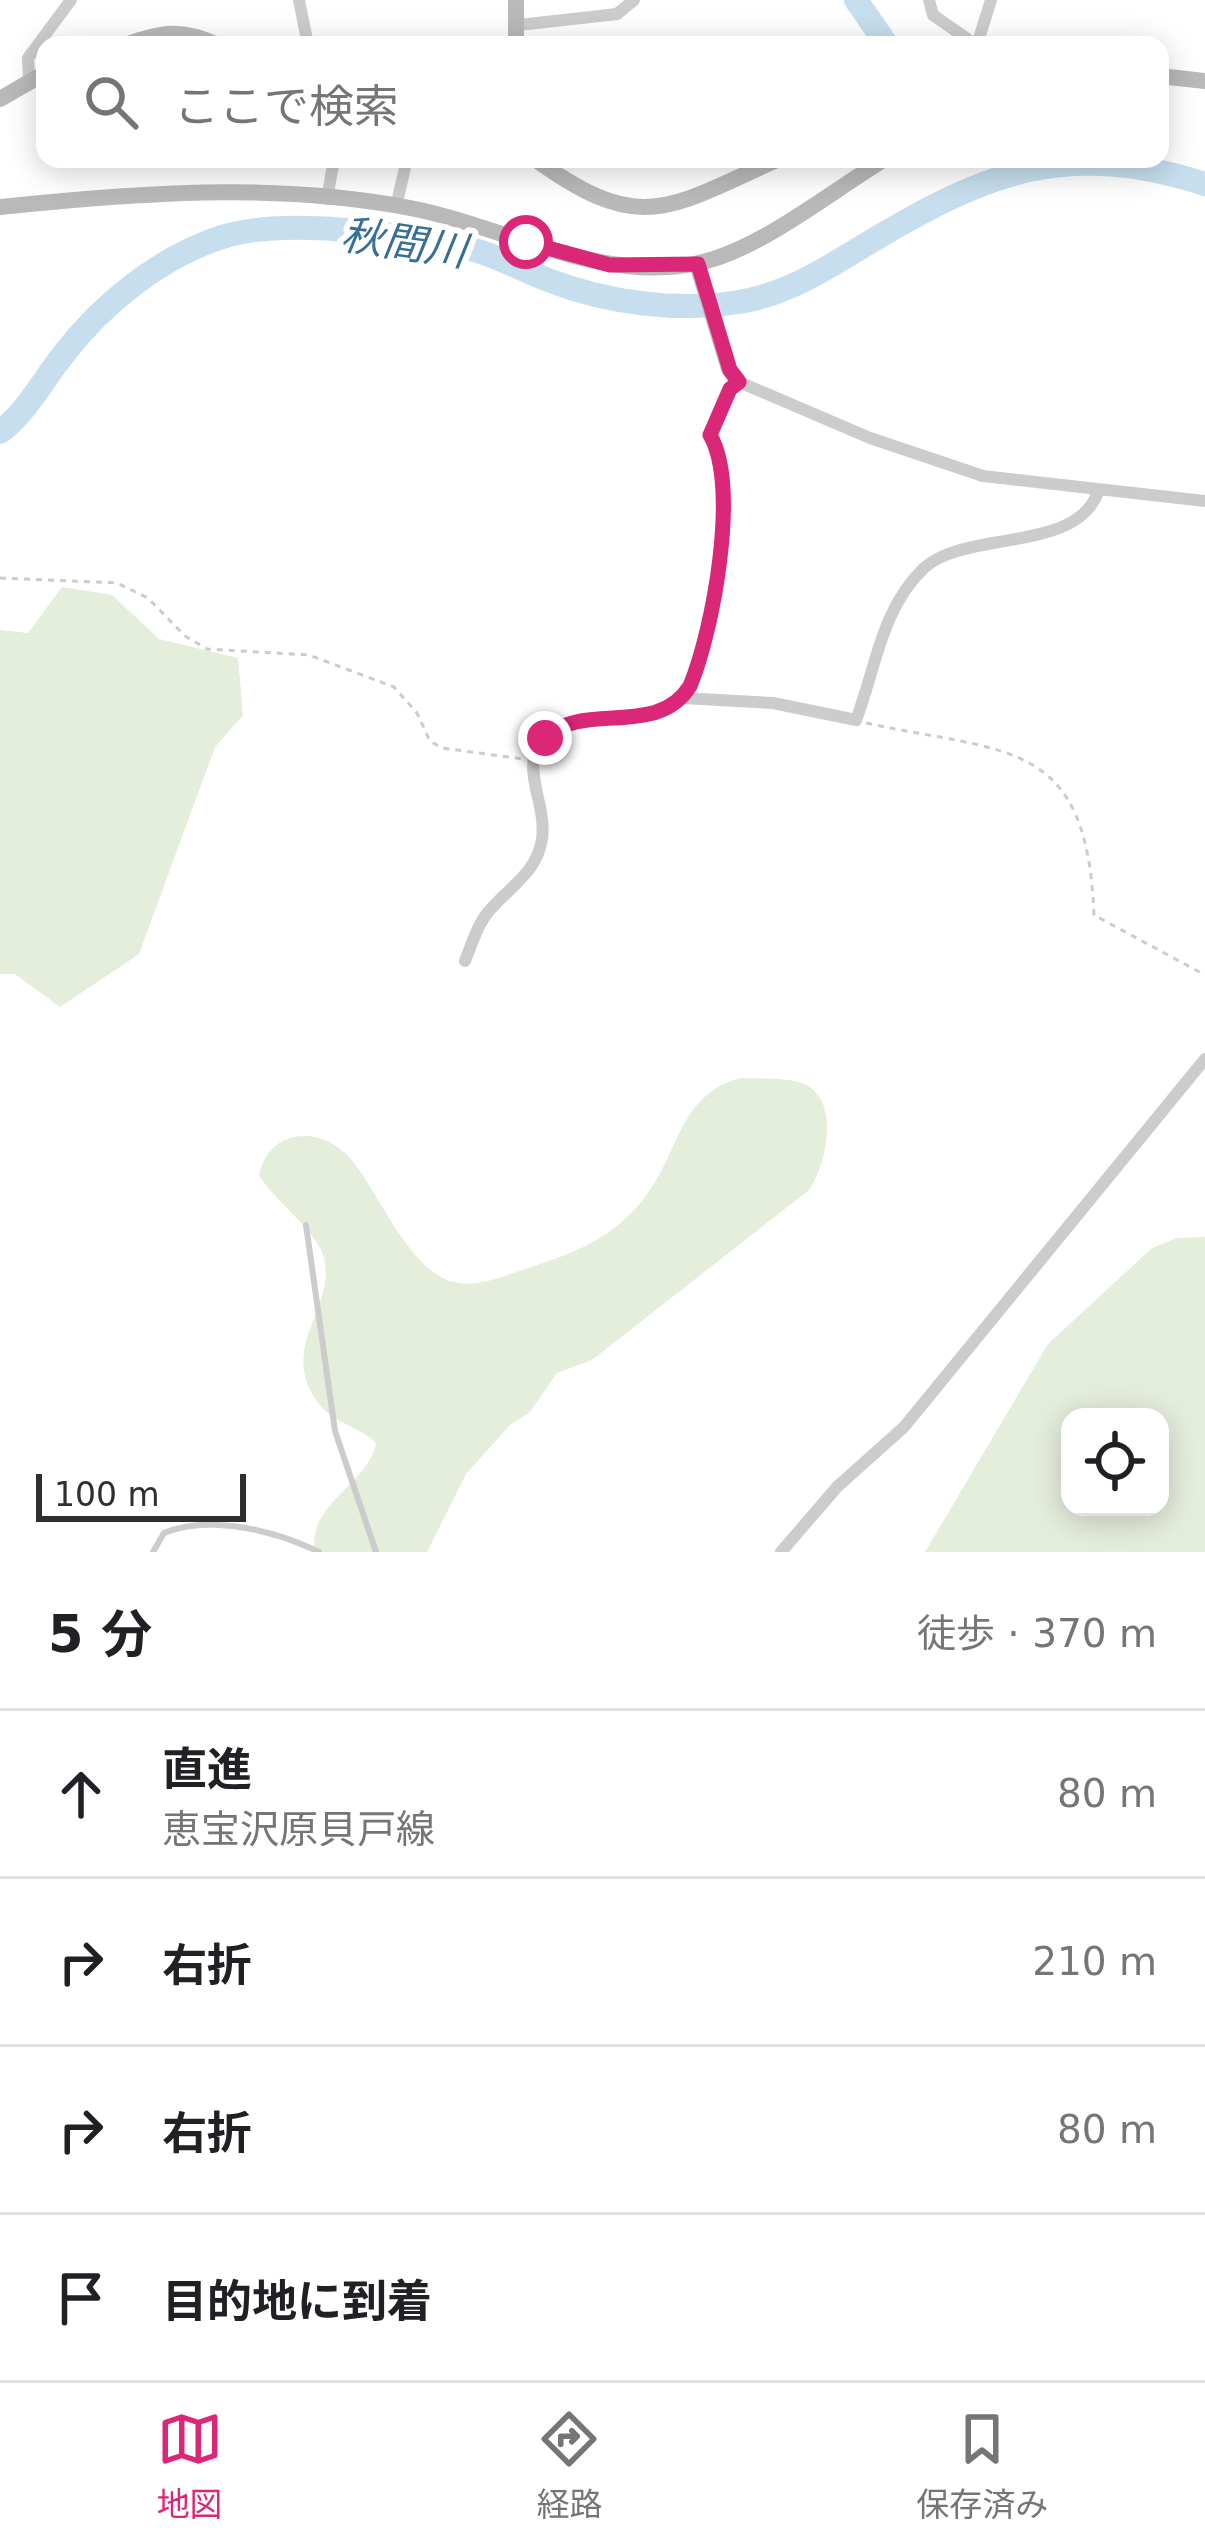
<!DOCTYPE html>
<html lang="ja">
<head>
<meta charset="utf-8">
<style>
	:root { --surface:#fff; --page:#f2f2f2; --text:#202124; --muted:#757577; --line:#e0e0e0; --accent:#db2777 }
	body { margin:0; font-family:"DejaVu Sans","Noto Sans JP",sans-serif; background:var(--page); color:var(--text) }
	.controls { position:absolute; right:36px; bottom:36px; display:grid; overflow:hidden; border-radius:24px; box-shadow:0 6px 30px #0003 }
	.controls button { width:108px; height:108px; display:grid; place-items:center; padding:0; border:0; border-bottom:3px solid var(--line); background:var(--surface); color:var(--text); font:60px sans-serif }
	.scale { position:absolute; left:36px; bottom:30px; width:210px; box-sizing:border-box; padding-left:12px; border:6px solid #2f2f2f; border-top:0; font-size:33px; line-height:42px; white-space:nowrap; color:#2f2f2f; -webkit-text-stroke:9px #fff; paint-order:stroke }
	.stop { position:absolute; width:36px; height:36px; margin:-27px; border:9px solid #db2777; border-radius:50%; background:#fff }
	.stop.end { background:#db2777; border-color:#fff; box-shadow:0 3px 12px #0008 }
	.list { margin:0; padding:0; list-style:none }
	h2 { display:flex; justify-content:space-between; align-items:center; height:156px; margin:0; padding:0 48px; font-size:51px }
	h2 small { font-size:39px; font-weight:400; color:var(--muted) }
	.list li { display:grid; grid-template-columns:78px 1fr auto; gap:36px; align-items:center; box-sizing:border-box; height:168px; padding:0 48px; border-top:3px solid var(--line) }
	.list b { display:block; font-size:45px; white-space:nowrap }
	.list p { margin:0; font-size:39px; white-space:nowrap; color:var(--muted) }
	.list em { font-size:39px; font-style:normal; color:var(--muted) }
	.icon { flex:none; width:66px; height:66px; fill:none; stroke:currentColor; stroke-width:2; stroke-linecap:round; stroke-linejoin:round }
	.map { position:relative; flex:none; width:1205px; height:1552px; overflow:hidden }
	.search { position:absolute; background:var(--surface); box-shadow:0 6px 30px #0003; left:36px; right:36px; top:36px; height:132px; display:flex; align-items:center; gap:30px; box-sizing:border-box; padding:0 42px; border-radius:24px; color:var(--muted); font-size:45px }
	.sheet { height:828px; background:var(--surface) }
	nav { display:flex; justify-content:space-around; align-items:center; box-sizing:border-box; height:168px; border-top:3px solid var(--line); background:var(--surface); font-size:33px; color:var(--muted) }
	nav a { display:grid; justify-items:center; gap:6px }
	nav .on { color:var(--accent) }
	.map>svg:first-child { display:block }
	.green { fill:#e5eddb; fill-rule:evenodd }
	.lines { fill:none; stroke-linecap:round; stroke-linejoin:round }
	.river { stroke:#c6deee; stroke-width:24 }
	.path { stroke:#ccc; stroke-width:3; stroke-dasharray:6 6; stroke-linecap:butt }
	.lane { stroke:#ccc; stroke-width:6 }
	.street { stroke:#ccc; stroke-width:12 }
	.secondary { stroke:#b9b9b9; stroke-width:16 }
	.route { stroke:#db2777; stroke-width:15 }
	.labels { text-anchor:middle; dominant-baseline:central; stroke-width:12; stroke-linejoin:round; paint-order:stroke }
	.water-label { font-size:42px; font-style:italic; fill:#377096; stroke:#fff }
</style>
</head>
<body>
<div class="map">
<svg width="1205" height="1552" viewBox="0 0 1205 1552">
	<rect width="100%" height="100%" fill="#fff"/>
	<g class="green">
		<polygon points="62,587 112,595 159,639 238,658 243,715 215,747 139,954 60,1007 15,974 0,974 0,630 28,633"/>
		<path d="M 740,1078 C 758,1079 781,1077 798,1082 C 843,1094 827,1163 809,1190 L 592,1360 L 557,1373 L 530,1412 L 510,1425 L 466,1474 L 427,1552 L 315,1552 C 306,1504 370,1483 376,1443 C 358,1425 332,1424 316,1400 C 278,1344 339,1306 323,1255 C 315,1229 275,1202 259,1175 C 269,1128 321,1125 350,1158 C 378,1190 409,1272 454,1282 C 476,1288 505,1276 525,1269 C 572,1254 610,1240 642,1201 C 679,1157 677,1095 740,1078 Z"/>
		<path d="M 1205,1237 L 1205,1552 L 925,1552 L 1048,1344 L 1152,1248 L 1177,1238 ZM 1160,1417 L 1160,1507 L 1070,1507 L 1070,1417 Z"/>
	</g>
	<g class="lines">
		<g class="river">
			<polyline points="856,0 887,45"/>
			<path d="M 0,432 C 25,414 44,379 63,355 C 102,304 160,257 222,237 C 284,217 401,234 466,248 C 495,254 523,271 551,281 C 608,303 678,312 739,302 C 788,294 829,267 870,242 C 988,171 1068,140 1205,184"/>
		</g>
		<g class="path">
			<polyline points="0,578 117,583 148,598 185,636 207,649 309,655 394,687 417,713 430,741 442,748 523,759"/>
			<path d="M 866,723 C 1010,754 1087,738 1094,915 L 1205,975"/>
		</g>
		<g class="lane">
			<polyline points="306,1225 335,1431 376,1552"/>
			<path d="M 153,1552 L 164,1533 C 210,1514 276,1531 319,1552"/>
		</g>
		<g class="street">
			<polyline points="299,0 308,45"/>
			<polyline points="929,0 933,15 976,45"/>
			<polyline points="519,25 617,14 634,0"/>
			<polyline points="977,45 991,0"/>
			<polyline points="29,79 28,58 71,0"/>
			<polyline points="327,199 334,159"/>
			<polyline points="396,207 407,159"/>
			<path d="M 683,698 L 773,703 L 856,720 C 876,668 881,609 924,568 C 965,530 1077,553 1098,492"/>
			<path d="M 465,961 C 472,944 477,925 489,911 C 509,887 537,873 542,839 C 548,799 511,757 555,729 C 594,703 657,738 690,686 C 712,631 740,486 709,435 L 730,389 L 739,382 L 870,438 L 983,476 L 1205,501"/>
			<polyline points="781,1552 837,1487 904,1427 1205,1059"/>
		</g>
		<g class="secondary">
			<polyline points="516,0 516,45"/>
			<path d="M 125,45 C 161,32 182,28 217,45"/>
			<polyline points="1160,76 1205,81"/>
			<polyline points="0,99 45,73"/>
			<path d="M 535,159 C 642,237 670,207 779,159"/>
			<path d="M 0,207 C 136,193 274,182 410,208 C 504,226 596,282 694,264 C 756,253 830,192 885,159"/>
			<polyline points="697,264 729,369 739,382"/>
		</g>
	</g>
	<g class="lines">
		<path class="route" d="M 526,242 L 610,265 L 698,264 L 730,370 L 739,382 L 730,389 L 710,435 C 740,486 713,631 690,686 C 657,739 584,700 545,738"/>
	</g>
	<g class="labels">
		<g class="water-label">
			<text transform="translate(404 243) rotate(8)">秋間川</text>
		</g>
	</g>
</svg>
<div class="controls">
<button><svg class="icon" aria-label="locate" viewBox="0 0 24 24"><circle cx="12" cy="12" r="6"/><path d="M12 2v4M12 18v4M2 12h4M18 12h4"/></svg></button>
</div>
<div class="scale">100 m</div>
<div class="stop" style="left:526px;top:242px"></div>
<div class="stop end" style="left:545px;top:738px"></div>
<div class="search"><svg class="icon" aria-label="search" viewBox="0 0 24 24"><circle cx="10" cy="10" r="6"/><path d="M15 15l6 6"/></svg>ここで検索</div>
</div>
<section class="sheet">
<h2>5 分<small>徒歩 · 370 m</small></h2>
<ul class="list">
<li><svg class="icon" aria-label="ahead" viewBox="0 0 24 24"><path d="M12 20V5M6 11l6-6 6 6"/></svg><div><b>直進</b><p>恵宝沢原貝戸線</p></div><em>80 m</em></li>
<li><svg class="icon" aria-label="right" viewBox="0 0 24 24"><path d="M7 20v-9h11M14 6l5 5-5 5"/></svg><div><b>右折</b></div><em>210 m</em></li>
<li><svg class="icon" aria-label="right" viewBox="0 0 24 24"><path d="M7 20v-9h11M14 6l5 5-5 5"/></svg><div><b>右折</b></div><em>80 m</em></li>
<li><svg class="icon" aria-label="arrive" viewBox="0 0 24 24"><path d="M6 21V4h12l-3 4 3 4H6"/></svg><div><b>目的地に到着</b></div></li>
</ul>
</section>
<nav>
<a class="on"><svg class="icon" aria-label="map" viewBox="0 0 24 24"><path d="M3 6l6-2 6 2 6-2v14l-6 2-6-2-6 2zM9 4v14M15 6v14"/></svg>地図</a>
<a><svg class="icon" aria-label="directions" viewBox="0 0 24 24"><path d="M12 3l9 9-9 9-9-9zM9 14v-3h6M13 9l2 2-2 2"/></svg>経路</a>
<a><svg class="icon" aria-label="saved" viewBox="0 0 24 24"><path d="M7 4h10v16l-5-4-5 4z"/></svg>保存済み</a>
</nav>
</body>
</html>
